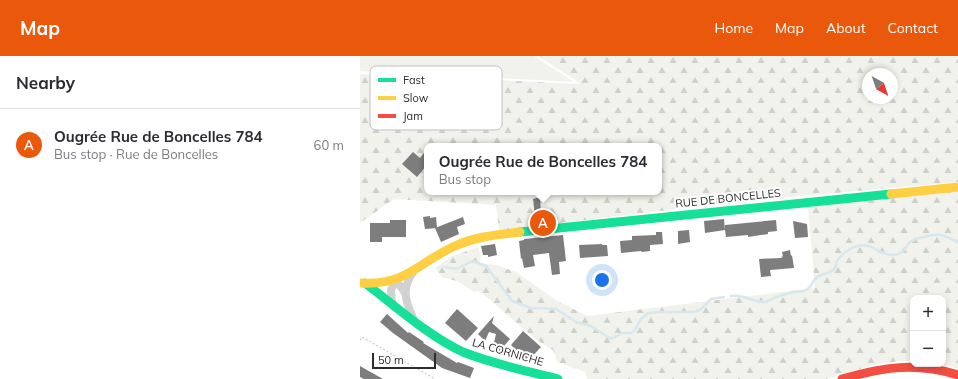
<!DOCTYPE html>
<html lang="en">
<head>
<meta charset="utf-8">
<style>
	:root { --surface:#fff; --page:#f2f2f3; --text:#2b2b33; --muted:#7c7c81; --line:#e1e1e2; --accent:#ea580c }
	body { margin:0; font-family:Mulish,sans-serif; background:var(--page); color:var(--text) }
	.controls { position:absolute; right:12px; bottom:12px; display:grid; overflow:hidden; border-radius:8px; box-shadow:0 2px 6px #0003 }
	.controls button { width:36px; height:36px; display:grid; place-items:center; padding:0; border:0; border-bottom:1px solid var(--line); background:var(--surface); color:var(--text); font:20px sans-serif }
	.compass { position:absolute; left:502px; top:12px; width:36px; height:36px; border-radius:50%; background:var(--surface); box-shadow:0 2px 6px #0003; rotate:140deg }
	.scale { position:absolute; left:12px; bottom:10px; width:64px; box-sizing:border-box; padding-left:4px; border:2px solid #2c2c2c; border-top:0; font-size:11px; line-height:14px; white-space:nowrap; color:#2c2c2c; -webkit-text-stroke:3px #fff; paint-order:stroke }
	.you { position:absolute; left:242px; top:224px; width:14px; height:14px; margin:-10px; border:3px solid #fff; border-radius:50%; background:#1a73e8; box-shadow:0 0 0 6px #1a73e833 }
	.badge { display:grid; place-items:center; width:26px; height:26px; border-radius:50%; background:var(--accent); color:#fff; font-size:13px; font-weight:700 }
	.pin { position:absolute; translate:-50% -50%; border:2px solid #fff; box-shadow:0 1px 4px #0006 }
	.popup { position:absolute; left:64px; top:87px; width:238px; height:52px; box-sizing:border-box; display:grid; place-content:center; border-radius:8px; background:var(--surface); filter:drop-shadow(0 1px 3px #0005); font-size:13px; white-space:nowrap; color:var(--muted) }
	.popup b { font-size:15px; color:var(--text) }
	.popup::after { content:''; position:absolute; left:50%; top:100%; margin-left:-8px; border:8px solid transparent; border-top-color:var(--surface) }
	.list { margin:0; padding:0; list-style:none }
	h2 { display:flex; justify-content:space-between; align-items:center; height:52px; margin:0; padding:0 16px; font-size:17px }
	h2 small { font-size:13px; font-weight:400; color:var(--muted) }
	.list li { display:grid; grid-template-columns:26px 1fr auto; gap:12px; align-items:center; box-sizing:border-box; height:72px; padding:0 16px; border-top:1px solid var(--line) }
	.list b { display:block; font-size:15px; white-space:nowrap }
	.list p { margin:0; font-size:13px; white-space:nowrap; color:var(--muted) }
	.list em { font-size:13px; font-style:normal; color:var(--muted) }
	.map { position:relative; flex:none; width:598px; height:323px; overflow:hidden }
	header { display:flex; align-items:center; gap:24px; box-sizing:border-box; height:56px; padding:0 20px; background:var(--accent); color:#fff }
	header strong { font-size:19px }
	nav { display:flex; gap:22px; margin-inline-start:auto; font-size:14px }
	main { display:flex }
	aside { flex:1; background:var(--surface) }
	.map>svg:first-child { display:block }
	.green { fill:#f0f2eb }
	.forest { fill:url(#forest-firs); fill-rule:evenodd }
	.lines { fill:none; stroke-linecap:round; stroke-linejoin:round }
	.stream { stroke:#d8e7ee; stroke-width:2.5 }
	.building { fill:#7d7d7d }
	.path { stroke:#d1d1d1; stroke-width:1.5; stroke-dasharray:2 2; stroke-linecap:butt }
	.street { stroke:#d1d1d1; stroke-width:8 }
	.fast { stroke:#16e098; stroke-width:9 }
	.slow { stroke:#ffcf43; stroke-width:9 }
	.jam { stroke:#f24e42; stroke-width:9 }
	.labels { text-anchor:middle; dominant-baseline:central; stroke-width:4; stroke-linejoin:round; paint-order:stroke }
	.street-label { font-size:11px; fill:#2c2c2c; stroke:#fff }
	.key { fill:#fff; stroke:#c0c0c0; stroke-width:1 }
	.key-label { font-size:11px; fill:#2c2c2c }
</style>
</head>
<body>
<header>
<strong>Map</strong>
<nav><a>Home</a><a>Map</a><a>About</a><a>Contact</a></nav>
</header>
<main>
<aside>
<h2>Nearby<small></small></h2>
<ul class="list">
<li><span class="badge">A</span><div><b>Ougrée Rue de Boncelles 784</b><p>Bus stop · Rue de Boncelles</p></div><em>60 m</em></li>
</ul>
</aside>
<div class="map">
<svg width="598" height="323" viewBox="0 0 598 323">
	<defs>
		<pattern id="forest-firs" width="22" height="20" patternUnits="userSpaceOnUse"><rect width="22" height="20" fill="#f0f2eb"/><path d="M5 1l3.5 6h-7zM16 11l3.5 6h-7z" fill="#ced0ca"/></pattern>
	</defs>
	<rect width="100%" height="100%" fill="#fff"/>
	<polygon class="green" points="0,0 174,0 214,26 0,15"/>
	<g class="forest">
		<path d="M 178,0 L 598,0 L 598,126 L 395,144 L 139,174 L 136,149 L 34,143 L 0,167 L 0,18 L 221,28 ZM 508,18 L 532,18 L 532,42 L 508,42 ZM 67,90 L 299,90 L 299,136 L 67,136 Z"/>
		<path d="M 598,135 L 598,313 L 580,308 L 583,308 L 583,242 L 553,242 L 553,305 L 540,305 L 517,308 L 466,323 L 227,323 L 225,316 L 197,306 L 194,295 L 174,282 L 122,237 L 118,235 L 114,236 C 104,229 96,223 83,222 L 75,212 L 90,201 L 118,191 L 121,201 L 120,207 L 136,209 L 156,216 L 196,244 L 227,260 L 455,232 L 448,151 Z"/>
	</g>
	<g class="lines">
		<g class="stream">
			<polyline points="85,211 97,213 112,205 126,210 152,245 171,252 196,253 216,266 231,270 249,282 253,282 262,277 271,277 275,274 281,263 288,257 300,256 335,256 340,254 351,243 364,241"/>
			<path d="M 371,240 C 383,238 391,245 403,246 C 408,246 414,241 420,240 C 424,238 430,237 434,236 C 438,235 443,236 446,234 C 451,232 452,226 455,223 C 461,217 468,219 474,213 C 476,211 476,208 477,205 C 480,201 486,195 490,193 C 511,182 517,199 533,199 C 542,199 545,193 549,187 C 553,182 575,178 581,179 C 587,180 592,184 598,186"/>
		</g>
	</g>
	<g class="building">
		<polygon points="67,93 67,109 57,121 42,108 53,96 60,102"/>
		<polygon points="180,141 181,159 175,160 173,143"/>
		<polygon points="70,160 70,162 76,161 77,172 65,173 63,161"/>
		<polygon points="103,161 105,168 97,171 99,178 81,186 75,172"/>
		<polygon points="364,163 365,174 365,169 416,164 417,175 408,176 408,178 388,181 388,179 366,181 365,174 345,177 344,165"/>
		<polygon points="30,164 46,164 46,181 22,181 22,186 10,186 10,167 30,167"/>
		<polygon points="433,165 447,168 448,181 435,182"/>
		<polygon points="329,174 330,186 318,188 318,175"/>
		<polygon points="296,176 302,176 303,188 290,189 290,195 282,196 281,195 261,197 260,185 272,184 272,180 296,179"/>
		<polygon points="203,179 206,205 199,206 200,218 192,219 189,197 173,199 175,210 164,212 162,202 161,203 159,185 164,184 164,183"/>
		<polygon points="135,188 137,199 128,201 128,199 123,199 121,190"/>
		<polygon points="242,188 242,189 247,189 248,200 220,202 219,189"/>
		<polygon points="430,194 431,200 432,199 434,212 410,214 411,220 401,221 399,203 422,202 421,200 423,201 422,196"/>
		<polygon points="97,253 118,272 106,285 85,267"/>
		<polygon points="27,258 48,277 49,276 64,286 63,287 97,307 98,306 114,312 110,322 82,312 33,277 20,266"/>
		<polygon points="134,260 132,267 150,283 139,296 133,291 136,278 129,276 125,285 118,278"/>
		<polygon points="163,275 181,291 168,305 151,289"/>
		<polygon points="0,310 7,314 23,323 4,323 0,321"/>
	</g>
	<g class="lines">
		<polyline class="path" points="0,284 2,281 75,323"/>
		<g class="street">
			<polyline points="32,247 31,234 35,224 42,232 45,237"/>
			<path d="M 53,262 C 45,244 41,232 54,215"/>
		</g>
		<g class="fast">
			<polyline points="160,176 531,138"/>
			<path d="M 5,227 C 34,249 70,281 103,296 C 133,308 167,315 198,323"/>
		</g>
		<g class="slow">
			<polyline points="531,138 598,131"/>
			<path d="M 0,227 C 46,230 57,207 95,190 C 117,180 136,179 160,176"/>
		</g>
		<path class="jam" d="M 482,323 C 523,311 556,306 598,319"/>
	</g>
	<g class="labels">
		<g class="street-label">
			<text transform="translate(368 142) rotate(-6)">RUE DE BONCELLES</text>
			<text transform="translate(148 296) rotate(16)">LA CORNICHE</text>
		</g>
	</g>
	<rect x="10" y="10" width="132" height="64" rx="6" class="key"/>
	<rect x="18" y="22" width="18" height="4" fill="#16e098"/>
	<rect x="18" y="40" width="18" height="4" fill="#ffcf43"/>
	<rect x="18" y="58" width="18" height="4" fill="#f24e42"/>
	<g class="key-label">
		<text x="43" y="28">Fast</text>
		<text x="43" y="46">Slow</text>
		<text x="43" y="64">Jam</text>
	</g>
</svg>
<div class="controls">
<button>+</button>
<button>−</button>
</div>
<svg class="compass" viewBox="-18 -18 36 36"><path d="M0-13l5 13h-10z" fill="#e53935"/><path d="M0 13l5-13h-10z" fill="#7c7c81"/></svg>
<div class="scale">50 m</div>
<div class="you"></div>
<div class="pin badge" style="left:183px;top:167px">A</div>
<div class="popup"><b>Ougrée Rue de Boncelles 784</b>Bus stop</div>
</div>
</main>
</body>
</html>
